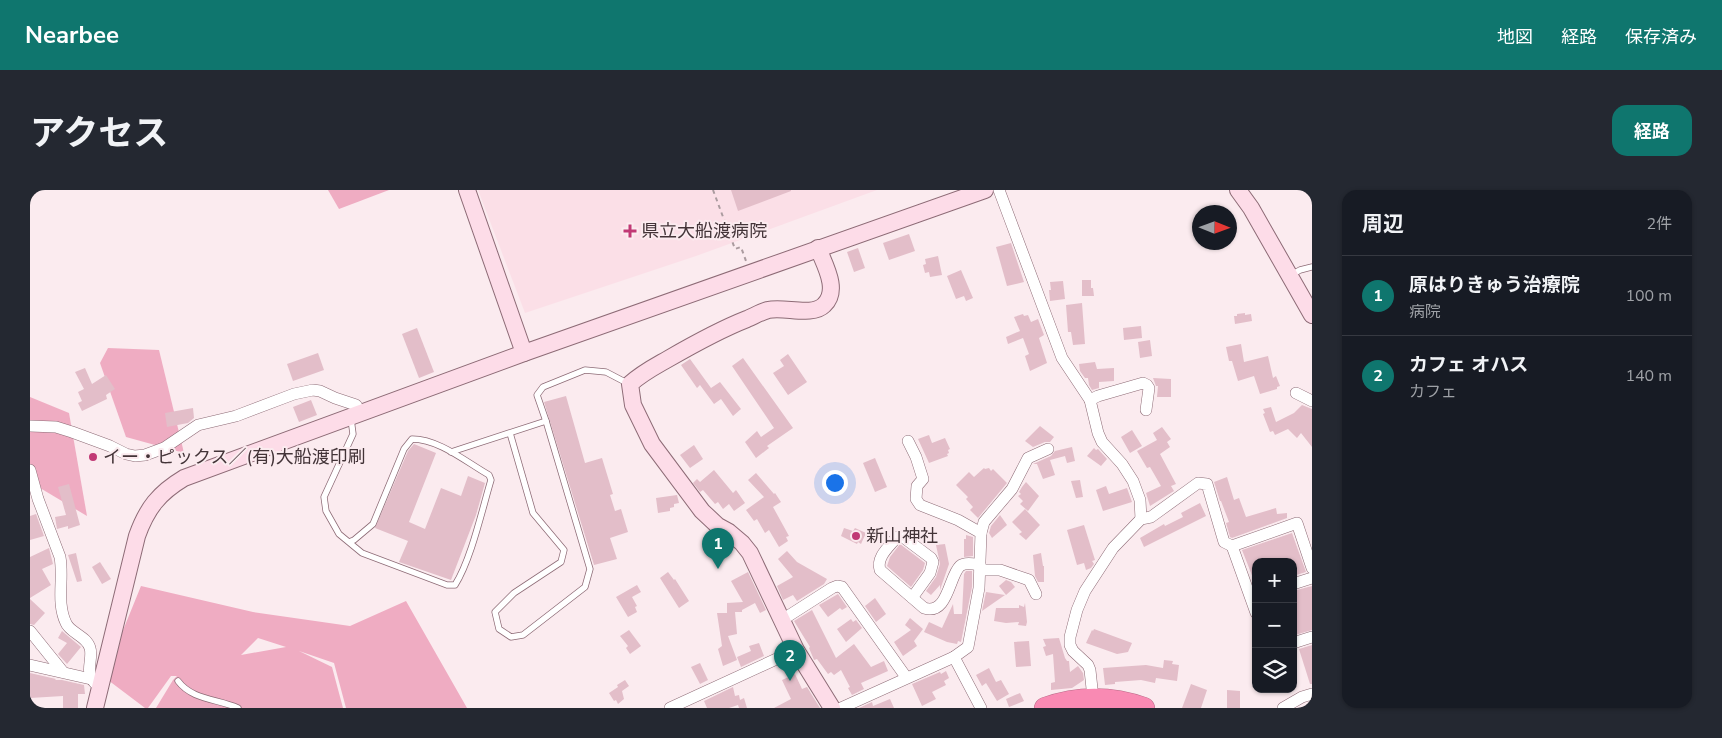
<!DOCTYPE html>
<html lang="ja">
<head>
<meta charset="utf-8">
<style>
	:root { --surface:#171b24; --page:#242831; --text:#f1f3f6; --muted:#9ea1a6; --line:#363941; --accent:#0f766e }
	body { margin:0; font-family:"Nunito Sans","Noto Sans JP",sans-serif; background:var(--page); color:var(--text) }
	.controls { position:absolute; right:15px; bottom:15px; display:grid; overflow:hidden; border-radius:10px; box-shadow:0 1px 4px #0004 }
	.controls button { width:45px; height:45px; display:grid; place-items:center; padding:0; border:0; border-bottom:1px solid var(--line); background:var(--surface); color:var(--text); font:25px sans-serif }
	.compass { position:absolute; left:1162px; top:15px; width:45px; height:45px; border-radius:50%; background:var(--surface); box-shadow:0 1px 4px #0004; rotate:91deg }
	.you { position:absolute; left:804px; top:292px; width:18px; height:18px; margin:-12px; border:4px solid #fff; border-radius:50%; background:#1a73e8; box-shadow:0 0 0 8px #1a73e833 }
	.badge { display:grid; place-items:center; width:32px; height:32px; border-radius:50%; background:var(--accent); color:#fff; font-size:16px; font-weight:700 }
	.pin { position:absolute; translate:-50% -41px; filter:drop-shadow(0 1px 2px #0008) }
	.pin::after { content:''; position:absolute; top:26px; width:18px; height:15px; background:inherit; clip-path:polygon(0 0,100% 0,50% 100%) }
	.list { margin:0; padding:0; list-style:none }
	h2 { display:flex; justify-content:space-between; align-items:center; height:65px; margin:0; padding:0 20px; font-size:21px }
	h2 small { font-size:16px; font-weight:400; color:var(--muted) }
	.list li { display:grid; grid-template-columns:32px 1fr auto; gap:15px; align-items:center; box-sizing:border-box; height:80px; padding:0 20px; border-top:1px solid var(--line) }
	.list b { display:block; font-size:19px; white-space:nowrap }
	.list p { margin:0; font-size:16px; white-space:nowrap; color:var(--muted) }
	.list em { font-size:16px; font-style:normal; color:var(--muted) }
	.icon { flex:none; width:28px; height:28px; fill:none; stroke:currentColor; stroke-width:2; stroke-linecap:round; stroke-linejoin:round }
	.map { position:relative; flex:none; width:1282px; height:518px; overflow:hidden; border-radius:15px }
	header { display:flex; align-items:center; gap:30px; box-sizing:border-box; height:70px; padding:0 25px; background:var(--accent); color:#fff }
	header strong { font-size:24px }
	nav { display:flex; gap:28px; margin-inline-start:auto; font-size:18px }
	.intro { display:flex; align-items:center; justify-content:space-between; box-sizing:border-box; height:120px; padding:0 30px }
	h1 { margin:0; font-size:35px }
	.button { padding:12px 22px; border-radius:15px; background:var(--accent); color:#fff; font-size:18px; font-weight:700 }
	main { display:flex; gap:30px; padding:0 30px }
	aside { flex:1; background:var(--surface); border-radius:15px; box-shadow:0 1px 4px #0004 }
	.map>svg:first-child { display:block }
	.built { fill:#fbdfe7 }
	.green { fill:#efacc2; fill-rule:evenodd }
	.building { fill:#e3bec9 }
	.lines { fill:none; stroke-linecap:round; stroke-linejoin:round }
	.lane-casing { stroke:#8d6b76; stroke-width:7 }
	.street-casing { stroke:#8d6b76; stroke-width:12 }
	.secondary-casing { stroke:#8d6b76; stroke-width:18 }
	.highway-casing { stroke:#b96c88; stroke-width:22 }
	.path { stroke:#ab9b9f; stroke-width:2; stroke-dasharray:4 4; stroke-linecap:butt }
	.lane { stroke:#fff; stroke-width:5.5 }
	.street { stroke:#fff; stroke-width:11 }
	.secondary { stroke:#fddce8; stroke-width:16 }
	.highway { stroke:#f98ab3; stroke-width:21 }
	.poi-dot { fill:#c13975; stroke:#fbebef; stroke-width:2 }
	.labels { text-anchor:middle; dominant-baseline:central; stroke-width:4; stroke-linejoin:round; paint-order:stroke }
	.poi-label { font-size:18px; fill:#433438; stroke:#fbebef; text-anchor:start }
</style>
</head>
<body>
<header>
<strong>Nearbee</strong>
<nav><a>地図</a><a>経路</a><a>保存済み</a></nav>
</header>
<div class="intro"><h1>アクセス</h1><a class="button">経路</a></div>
<main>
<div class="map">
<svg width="1282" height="518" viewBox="0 0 1282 518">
	<rect width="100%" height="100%" fill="#fbebef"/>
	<polygon class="built" points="448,0 847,0 666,66 495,123"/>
	<g class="green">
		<polygon points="298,0 359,0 309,19"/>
		<polygon points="78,158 129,160 154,263 96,247 70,173"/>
		<polygon points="0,207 39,223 57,326 0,292"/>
		<path d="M 111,396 L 223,422 L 320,436 L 376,411 L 437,518 L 316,518 L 304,473 L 269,461 L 302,477 L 313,518 L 126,518 L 143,490 L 147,486 L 141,486 L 118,518 L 115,518 L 74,487 ZM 228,448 L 256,457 L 211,465 Z"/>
	</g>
	<g class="building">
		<polygon points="701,0 761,0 761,1 708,21"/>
		<polygon points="879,44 885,61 859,70 853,53"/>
		<polygon points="981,53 994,92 977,96 966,57"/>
		<polygon points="828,58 835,78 824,82 817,62"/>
		<polygon points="908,66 912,85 900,87 899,82 895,83 893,75 896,74 895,69"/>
		<polygon points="931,80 943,108 936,111 934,106 926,109 917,86"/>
		<polygon points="1052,90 1061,90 1061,98 1063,98 1064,106 1052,106"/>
		<polygon points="1033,91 1035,109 1020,111 1019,100 1021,100 1020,92"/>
		<polygon points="1052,113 1055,154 1043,155 1041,142 1038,142 1036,115"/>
		<polygon points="1215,123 1215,125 1221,124 1222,131 1205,134 1204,126 1207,126 1207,124"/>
		<polygon points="993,124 994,126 998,125 1001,132 1008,129 1014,145 1009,148 1017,173 1000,181 995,166 999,164 993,148 978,154 976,147 990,141 984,127"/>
		<polygon points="1111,136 1112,148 1094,150 1093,138"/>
		<polygon points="387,138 404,182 389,188 372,144"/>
		<polygon points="1120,150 1122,166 1110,168 1108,152"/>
		<polygon points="1211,154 1214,172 1238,166 1243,188 1246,186 1250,196 1247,197 1247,199 1230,204 1224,186 1208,191 1202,171 1199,171 1196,157"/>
		<polygon points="288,163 294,180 263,191 257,174"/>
		<polygon points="758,164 777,192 758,205 743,183 754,176 750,170"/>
		<polygon points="713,168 763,238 737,256 739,258 726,268 715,252 727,241 731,247 744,238 702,176"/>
		<polygon points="660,169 681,198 690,192 711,219 703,226 691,209 684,214 670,195 667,198 651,175"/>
		<polygon points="1065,172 1067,179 1084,178 1084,191 1069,192 1069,198 1062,200 1059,195 1058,188 1055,188 1050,181 1049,174"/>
		<polygon points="55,178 62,194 76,185 85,199 76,205 77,209 52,221 48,213 52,211 48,202 54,199 45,182"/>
		<polygon points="1123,188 1141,189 1141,207 1127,207 1128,196 1126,196"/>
		<polygon points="536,206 555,273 572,268 583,304 580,305 585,321 591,319 598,342 580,348 587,369 564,375 514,212"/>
		<polygon points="281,210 287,225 269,232 263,217"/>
		<polygon points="1272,215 1282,219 1282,257 1271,243 1267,248 1258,239 1245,245 1243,241 1240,242 1233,224 1235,223 1233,219 1241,217 1246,232 1264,223"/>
		<polygon points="163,218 164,228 158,233 137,237 135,223"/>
		<polygon points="1010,236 1024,247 1020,252 1015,252 1003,257 995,251"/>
		<polygon points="1132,237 1141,249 1137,252 1140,257 1130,264 1146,294 1141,296 1144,301 1120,316 1116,303 1131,296 1120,277 1117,278 1107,261 1127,250 1123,243"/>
		<polygon points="1102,240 1112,256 1100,263 1091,247"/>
		<polygon points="899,245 902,253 915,248 920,259 918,260 919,263 917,264 918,266 899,273 888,249"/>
		<polygon points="384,254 406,263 379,332 395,339 411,298 431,306 438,286 455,293 446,325 421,390 369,372 378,351 345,338 378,261"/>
		<polygon points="664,255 673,269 660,278 650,265"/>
		<polygon points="1042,257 1045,271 1037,273 1035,266 1020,270 1025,285 1013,289 1007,274 1003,274 1021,266 1025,261"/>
		<polygon points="1064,258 1066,260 1068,259 1077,269 1071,276 1057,266"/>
		<polygon points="845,268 857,297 845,302 833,273"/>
		<polygon points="954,278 955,279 959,278 961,281 963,279 977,293 948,328 940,320 943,317 936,309 938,307 926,295 939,282 944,287"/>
		<polygon points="684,280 703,303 706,300 715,313 704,321 699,314 693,319 688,312 685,314 673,300 670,302 663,293 667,289 670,292"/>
		<polygon points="726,283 744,304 745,303 751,312 743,317 759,346 756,347 758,351 749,357 739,340 735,343 727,329 724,331 716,320 734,307 718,290"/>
		<polygon points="1197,287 1204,310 1209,308 1216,327 1246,318 1247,324 1257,323 1257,328 1202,348 1200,347 1196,333 1199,332 1191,311 1190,311 1184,292"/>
		<polygon points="1050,290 1053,307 1046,308 1041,291"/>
		<polygon points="996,292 1009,306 998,321 990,314 993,311 988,306 991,304 989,302 992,297"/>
		<polygon points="39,294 50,335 38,339 38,336 27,339 25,327 36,325 28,297"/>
		<polygon points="1076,296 1079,304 1097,298 1102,312 1073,321 1066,300"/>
		<polygon points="647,305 649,313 644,314 644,317 640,318 640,321 628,323 626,308"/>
		<polygon points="1170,313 1176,326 1114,357 1110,348 1134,334 1135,336 1153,327 1151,323"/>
		<polygon points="995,319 1010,335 996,350 989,344 992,342 982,332"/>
		<polygon points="6,324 14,346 0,350 0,326"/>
		<polygon points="970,325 977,335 962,348 959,343 961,336"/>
		<polygon points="1054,335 1065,370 1062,371 1064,374 1061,378 1056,380 1054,373 1047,375 1037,340"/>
		<polygon points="814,338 823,341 825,338 836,343 831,354 828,352 827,354 811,346"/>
		<polygon points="1262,343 1276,382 1263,386 1263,372 1226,372 1225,393 1212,360"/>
		<polygon points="936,345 943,347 943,366 934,367 934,349 936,349"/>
		<polygon points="870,354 895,373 893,380 881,397 857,376 860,367"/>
		<polygon points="915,354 919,374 910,400 910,395 901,405 896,401 906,387 910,374 906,355"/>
		<polygon points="19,358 23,374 12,379 21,395 0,408 0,367"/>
		<polygon points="757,361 767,372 797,389 794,394 767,411 763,405 753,410 747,396 763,387 748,369"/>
		<polygon points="46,363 52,391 47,392 38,365"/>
		<polygon points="1011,363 1013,376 1014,376 1014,392 1008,392 1005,386 1003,365"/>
		<polygon points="70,372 81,389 72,394 62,377"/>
		<polygon points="942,381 942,397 931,452 928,451 927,454 917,452 894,442 899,432 912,438 923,414 924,424 932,424 934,384 936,381"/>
		<polygon points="638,382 644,390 645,389 659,411 649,418 630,388"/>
		<polygon points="718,382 736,420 730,423 725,413 712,420 712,422 705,422 707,444 698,446 707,470 693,476 688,459 692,456 687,423 697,423 697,413 713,412 701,391"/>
		<polygon points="976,390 981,392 985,397 976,405 969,396"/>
		<polygon points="607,395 611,402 602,407 607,416 605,417 607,422 598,427 586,407"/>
		<polygon points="1282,396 1282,440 1265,445 1263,439 1263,401"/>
		<polygon points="956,402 975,405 952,421"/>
		<polygon points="808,404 817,417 812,420 810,418 798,427 789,415"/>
		<polygon points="845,408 856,424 846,432 835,416"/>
		<polygon points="0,409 15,423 4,435 0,434"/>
		<polygon points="995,413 997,432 996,436 988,435 989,432 976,433 964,431 966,418 989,418 989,415 994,417"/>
		<polygon points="782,420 806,468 824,454 841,477 854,471 858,481 831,493 834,499 822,505 818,498 820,497 811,480 804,485 801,482 798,484 787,469 784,470 779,458 780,457 764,431"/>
		<polygon points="880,428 893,439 884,451 887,456 873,466 864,452 881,440 875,435"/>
		<polygon points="821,429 823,432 826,430 832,438 816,452 807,439"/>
		<polygon points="1064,439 1102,453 1098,462 1087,464 1056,453 1062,440 1063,441"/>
		<polygon points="599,440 611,456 600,464 596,458 598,456 590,446"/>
		<polygon points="32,441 51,457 37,474 28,464 37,453 28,448"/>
		<polygon points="1029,448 1035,468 1037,471 1039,471 1040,482 1048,476 1053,483 1054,490 1042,498 1021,500 1021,493 1025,492 1023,464 1016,466 1013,457 1016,456 1013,449"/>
		<polygon points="999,451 1001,476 986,477 984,452"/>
		<polygon points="729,453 734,466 711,477 707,467 721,461 719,456"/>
		<polygon points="1282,455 1282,494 1280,494 1269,459"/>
		<polygon points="1134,470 1143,471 1142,474 1149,475 1147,491 1126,488 1125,493 1111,490 1085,492 1085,494 1075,495 1073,478 1116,475 1133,478"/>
		<polygon points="670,473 678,490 670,494 661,477"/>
		<polygon points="959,478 966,492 971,490 979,504 967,511 956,493 952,496 946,485"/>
		<polygon points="916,481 919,488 914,491 916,495 902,502 906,509 892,516 882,494 910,482 911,484"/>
		<polygon points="0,483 26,489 25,490 32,490 54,495 55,504 48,504 48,518 33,518 33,506 0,508"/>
		<polygon points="765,484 772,499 777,497 790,518 744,518 761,509 752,490"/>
		<polygon points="595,490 599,496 592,501 594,509 588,514 586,510 584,511 579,503 588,497 587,495"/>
		<polygon points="1161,494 1177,500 1171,518 1152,518"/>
		<polygon points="703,497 705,506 709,505 710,510 714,508 717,518 709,518 708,515 699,518 677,518 674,511"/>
		<polygon points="1197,500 1210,501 1210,518 1197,518"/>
		<polygon points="990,503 994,511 979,517 976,509"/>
		<polygon points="860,509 864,518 829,518 842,512 843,516"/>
	</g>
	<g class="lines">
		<g class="lane-casing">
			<g id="lane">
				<polyline points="1261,85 1270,80 1282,77"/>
				<polyline points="516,231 507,205 513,197 555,180 576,182 599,194"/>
				<polyline points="421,262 516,231 560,379 555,397 493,445 481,447 469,439 465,422 484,403 531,372 534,360 503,323 480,243"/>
				<path d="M 319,352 L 324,350 L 343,334 L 374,259 L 382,249 C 409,249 436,272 459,285 L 461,290 C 452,320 441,370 425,395 L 417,395 L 332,363 L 309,344 L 296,321 L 294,307 L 323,244 L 321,229"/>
				<path d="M 148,491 C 162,510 188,509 208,518"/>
			</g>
		</g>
		<g class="street-casing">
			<g id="street">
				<polyline points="969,0 1032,168 1060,210 1068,243 1072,252 1092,274 1103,291 1110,310 1111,329"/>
				<polyline points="1266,203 1282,211"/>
				<polyline points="1060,210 1068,206 1113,193 1117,195 1119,198 1116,220"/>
				<polyline points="0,236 26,237 42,242 80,256 96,264 105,266 115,265 134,258 168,235 206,226 264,204 283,200 290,201 305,208 326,215 331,223"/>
				<polyline points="878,251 886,267 893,289 887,296 886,309 890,315 928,330 951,343 949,398 938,457 924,467"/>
				<path d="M 0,280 L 8,309 L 30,367 C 34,389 26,412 36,433 C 40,443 57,446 60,458 C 63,467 56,480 62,489 C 63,492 67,495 70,497"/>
				<polyline points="951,343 954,332 982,299 998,268 1018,259"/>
				<polyline points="1202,356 1226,423"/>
				<polyline points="950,380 970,380 999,390 1006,404"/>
				<polyline points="1263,394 1282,388"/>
				<path d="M 882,408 L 900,383 L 903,372 L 901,368 L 873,347 L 870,346 L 866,348 C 859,357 846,367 850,380 L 894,418 C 918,426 919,386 930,376 C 935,372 944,374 950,375"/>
				<polyline points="752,430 802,398 807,396 812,397 876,487"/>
				<polyline points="0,441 33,482"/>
				<polyline points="1263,453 1282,447"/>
				<polyline points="0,475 61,489"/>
				<polyline points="1063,508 1060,480 1058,475 1043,461 1040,455 1040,447 1047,420 1055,401 1083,358 1111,329 1121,327 1168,293 1177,294 1194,352 1202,356 1267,333 1282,378"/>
				<polyline points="640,518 766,460"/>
				<polyline points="811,518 924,467 951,518"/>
				<polyline points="1253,518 1272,507 1282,504"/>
			</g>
		</g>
		<g class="secondary-casing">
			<g id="secondary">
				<polyline points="437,0 494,163"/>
				<polyline points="1208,0 1221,18 1282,125"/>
				<path d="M 788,58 C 794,74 810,100 794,115 C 782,127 754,116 738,120 C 731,122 724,126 717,129 C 689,140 664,154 638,169 C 624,177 612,183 600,194 L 603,215 L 622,254 L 672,321 L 688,336 L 699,342 L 712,353 L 720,363 L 766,460 L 802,518"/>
				<path d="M 65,518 L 107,346 C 117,318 129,303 154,288 L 494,163 L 955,0"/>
			</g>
		</g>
		<g class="highway-casing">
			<path id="highway" d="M 1015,518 C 1049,506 1080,506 1114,518"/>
		</g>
		<polyline class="path" points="683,0 705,59 711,57 716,71"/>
		<use href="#lane" class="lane"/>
		<use href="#street" class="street"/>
		<use href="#secondary" class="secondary"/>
		<use href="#highway" class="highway"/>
	</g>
	<g class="poi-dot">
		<path d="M597.5 33.5h5v5h5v5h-5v5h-5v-5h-5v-5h5z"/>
		<circle cx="63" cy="267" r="5"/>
		<circle cx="826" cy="346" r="5"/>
	</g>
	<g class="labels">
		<g class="poi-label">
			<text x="611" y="41">県立大船渡病院</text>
			<text x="73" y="267">イー・ピックス／(有)大船渡印刷</text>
			<text x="836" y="346">新山神社</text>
		</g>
	</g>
</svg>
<div class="controls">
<button>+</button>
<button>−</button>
<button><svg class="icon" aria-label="layers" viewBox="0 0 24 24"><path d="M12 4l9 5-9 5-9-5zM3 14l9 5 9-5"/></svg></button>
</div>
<svg class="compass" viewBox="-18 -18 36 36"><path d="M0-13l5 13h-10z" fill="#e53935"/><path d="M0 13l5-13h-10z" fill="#9ea1a6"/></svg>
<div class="you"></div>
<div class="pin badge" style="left:688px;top:379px">1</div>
<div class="pin badge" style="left:760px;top:491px">2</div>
</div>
<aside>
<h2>周辺<small>2件</small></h2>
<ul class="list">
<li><span class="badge">1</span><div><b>原はりきゅう治療院</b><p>病院</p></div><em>100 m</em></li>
<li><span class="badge">2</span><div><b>カフェ オハス</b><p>カフェ</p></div><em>140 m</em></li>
</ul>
</aside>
</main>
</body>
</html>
